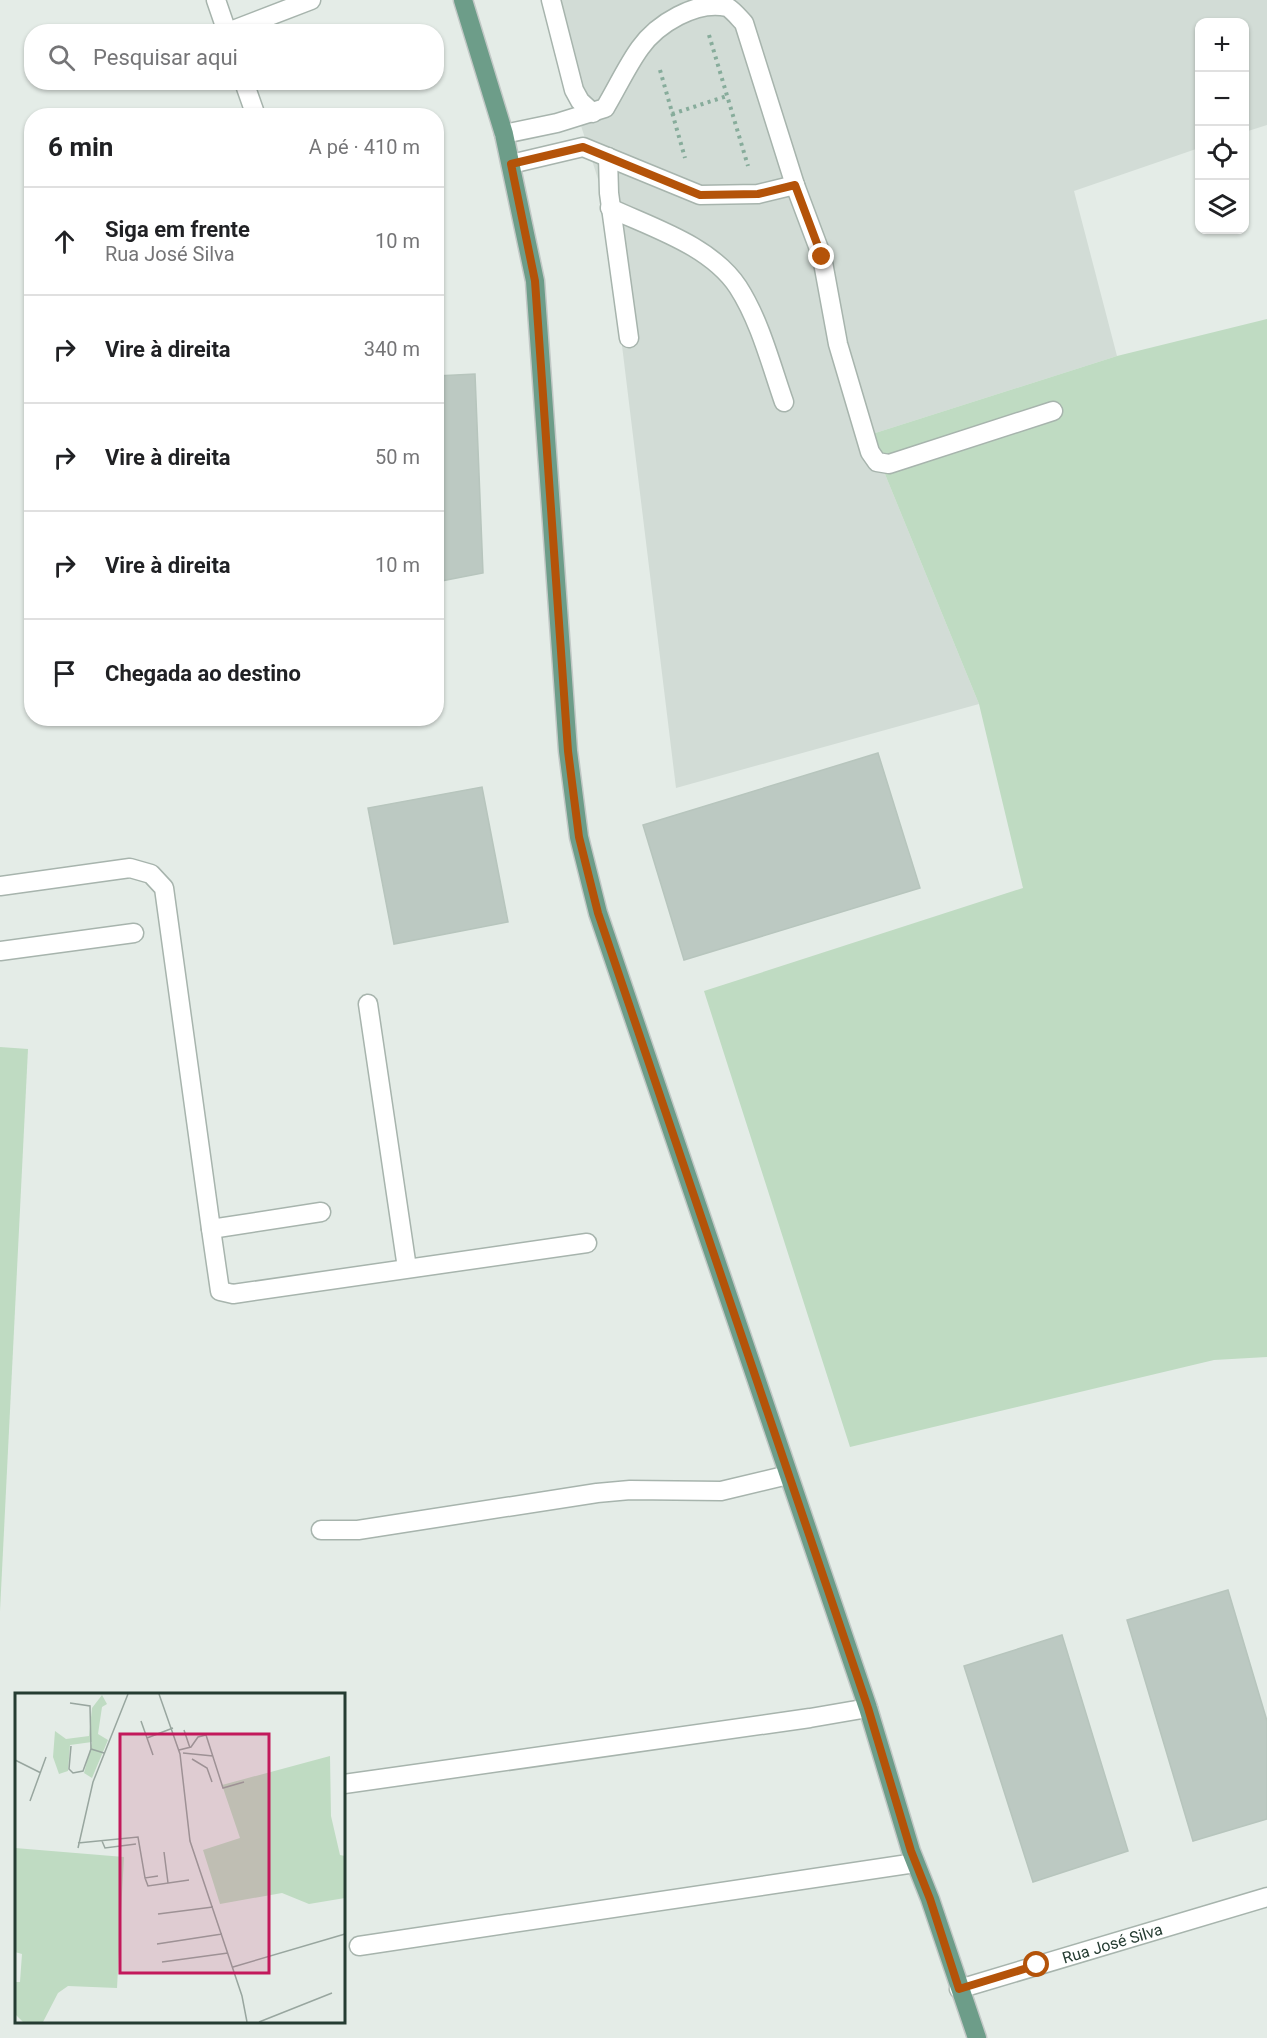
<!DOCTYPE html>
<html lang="pt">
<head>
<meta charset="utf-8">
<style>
	:root { --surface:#fff; --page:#f2f2f2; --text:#202124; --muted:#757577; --line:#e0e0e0 }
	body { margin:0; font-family:Roboto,sans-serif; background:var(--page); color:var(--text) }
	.controls { position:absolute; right:18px; top:18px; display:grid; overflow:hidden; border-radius:12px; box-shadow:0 2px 4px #0004 }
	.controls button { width:54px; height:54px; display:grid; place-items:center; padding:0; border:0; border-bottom:2px solid var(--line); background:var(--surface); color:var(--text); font:30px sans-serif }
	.stop { position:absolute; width:18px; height:18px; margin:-14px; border:4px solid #b45309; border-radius:50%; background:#fff }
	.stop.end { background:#b45309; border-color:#fff; box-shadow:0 2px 6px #0008 }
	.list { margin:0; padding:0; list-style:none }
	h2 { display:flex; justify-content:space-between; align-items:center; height:78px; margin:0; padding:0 24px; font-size:26px }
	h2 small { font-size:20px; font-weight:400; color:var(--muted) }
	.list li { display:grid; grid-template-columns:39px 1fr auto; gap:18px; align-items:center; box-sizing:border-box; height:108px; padding:0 24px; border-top:2px solid var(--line) }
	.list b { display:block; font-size:22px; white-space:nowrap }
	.list p { margin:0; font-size:20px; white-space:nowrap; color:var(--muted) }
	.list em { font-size:20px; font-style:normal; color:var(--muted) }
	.icon { flex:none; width:33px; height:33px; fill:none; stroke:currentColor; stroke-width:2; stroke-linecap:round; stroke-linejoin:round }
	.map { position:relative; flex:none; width:1267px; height:2038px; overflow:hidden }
	.search { position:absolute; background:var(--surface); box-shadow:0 2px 4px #0004; left:24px; top:24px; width:420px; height:66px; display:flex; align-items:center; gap:15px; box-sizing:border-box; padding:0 21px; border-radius:24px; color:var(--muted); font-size:22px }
	.panel { position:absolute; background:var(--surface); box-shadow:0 2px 4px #0004; left:24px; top:108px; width:420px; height:618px; border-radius:24px }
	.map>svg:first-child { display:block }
	.built { fill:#d2dcd6 }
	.green { fill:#bfdbc2 }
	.building { fill:#bcc9c2; stroke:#b7c5bd; stroke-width:1.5 }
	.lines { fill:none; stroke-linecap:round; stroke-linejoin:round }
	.minor-casing { stroke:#a7b4ad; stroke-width:21 }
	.major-casing { stroke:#c2c8c6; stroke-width:21 }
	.path { stroke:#87ac9b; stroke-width:4; stroke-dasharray:3 4.5; stroke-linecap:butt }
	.minor { stroke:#fff; stroke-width:18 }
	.major { stroke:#6d9d89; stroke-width:18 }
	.route { stroke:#b45309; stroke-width:8 }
	.labels { text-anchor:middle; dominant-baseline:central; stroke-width:5; stroke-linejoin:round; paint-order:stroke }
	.street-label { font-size:16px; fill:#253c32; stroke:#f4f9f6 }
	.inset-road { fill:none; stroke:#98a69f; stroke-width:1.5 }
	.view { fill:#c2185b; fill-opacity:0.15; stroke:#c2185b; stroke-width:3 }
	.inset-edge { fill:none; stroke:#253c32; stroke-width:3 }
</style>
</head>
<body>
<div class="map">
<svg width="1267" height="2038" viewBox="0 0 1267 2038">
	<rect width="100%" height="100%" fill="#e4ece7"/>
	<polygon class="built" points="541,0 1267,0 1267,125 1245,132 1244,22 1200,22 1199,148 1074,191 1117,356 869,435 979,704 676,788 604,198"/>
	<g class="green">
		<polygon points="1267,319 1267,1357 1214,1360 850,1447 704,991 1023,888 979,704 869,435 1117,356"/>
		<polygon points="0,1047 28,1049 0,1611"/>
	</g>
	<g class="building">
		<polygon points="475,374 483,573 436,582 436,376"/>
		<polygon points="878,753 920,888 684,960 643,825"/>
		<polygon points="482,787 508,922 394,944 368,808"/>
		<polygon points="1228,1590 1267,1721 1267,1819 1193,1841 1127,1620"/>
		<polygon points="1062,1635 1128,1851 1033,1882 964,1666"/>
	</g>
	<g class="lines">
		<g class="minor-casing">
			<g id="minor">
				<polyline points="216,0 227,32"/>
				<polyline points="551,0 574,90 580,101 593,113"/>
				<polyline points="228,32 311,0"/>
				<polyline points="244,82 256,116"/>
				<path d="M 504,134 L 557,123 L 605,108 C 617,88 627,66 640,48 C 657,24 696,0 727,7 C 733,10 739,18 744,23 L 795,185 L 822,257 L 838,344 L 870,452 L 877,462 L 889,464 L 1053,411"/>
				<polyline points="608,157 609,193 629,338"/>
				<polyline points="511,164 583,147 700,195 758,194 795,185"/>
				<path d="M 610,208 C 653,228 711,246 738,287 C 760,321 771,365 784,402"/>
				<polyline points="0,886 130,868 151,874 164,888 211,1229 321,1212"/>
				<polyline points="0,951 134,933"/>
				<polyline points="368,1004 407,1268"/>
				<polyline points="211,1229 220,1291 233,1294 587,1243"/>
				<polyline points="321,1530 358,1530 597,1493 630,1490 721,1491 788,1475"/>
				<polyline points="344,1784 810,1718 868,1708"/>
				<polyline points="359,1946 915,1863"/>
				<path id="s1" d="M 959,1989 L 1267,1897"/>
			</g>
		</g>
		<g class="major-casing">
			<polyline id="major" points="463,0 504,134 535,281 568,751 579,837 598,913 868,1708 911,1851 930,1899 977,2038"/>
		</g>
		<g class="path">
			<polyline points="709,35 748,166"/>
			<polyline points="660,70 685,158"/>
			<polyline points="672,114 727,96"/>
		</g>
		<use href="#minor" class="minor"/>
		<use href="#major" class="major"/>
	</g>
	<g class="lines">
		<polyline class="route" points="822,257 795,185 758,194 700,195 583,147 511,164 535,281 568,751 579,837 598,913 868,1708 911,1851 930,1899 959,1989 1037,1965"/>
	</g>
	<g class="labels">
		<g class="street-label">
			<text stroke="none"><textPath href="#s1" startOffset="160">Rua José Silva</textPath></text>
		</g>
	</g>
	<g transform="translate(15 1693)">
		<rect width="330" height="330" fill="#e4ece7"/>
		<path d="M 87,2 L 92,11 L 87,14 L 83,41 L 93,47 L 77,85 L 69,80 L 77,49 L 55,52 L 53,78 L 44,81 L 38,64 L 40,38 L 51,46 L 74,43 L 77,15 ZM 315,63 L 316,123 L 325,162 L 330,163 L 330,205 L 294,211 L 267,200 L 205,211 L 188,157 L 225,145 L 207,92 ZM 0,155 L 109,164 L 102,295 L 53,293 L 43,300 L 28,329 L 8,329 L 0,321 L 0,289 L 5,289 L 7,261 L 0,259 Z" fill="#bfdbc2"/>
		<path class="inset-road" d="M 144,1 L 165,61 L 175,148 L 227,303 L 232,329M 55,10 L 75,13 L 76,56M 126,28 L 138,62M 169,37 L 175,55M 132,45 L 158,35M 56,53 L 54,76 L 58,80 L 68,78 L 76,56 L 89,60M 164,57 L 176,54 L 183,44 L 191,42 L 208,95 L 229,89M 168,60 L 198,63M 177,66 L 192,75 L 197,89M 0,67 L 26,80M 15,108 L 31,64M 87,148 L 90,155 L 121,151M 63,150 L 123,144 L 130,185 L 143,183M 63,155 L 78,89 L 113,1M 149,159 L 153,190M 130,185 L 133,193 L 174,187M 143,221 L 198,214M 142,251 L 207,241M 147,269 L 213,260M 218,274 L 330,241M 244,329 L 317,300"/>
		<path class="view" d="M 105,41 L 254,41 L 254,280 L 105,280 Z"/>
		<rect width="330" height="330" class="inset-edge"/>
	</g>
</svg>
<div class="controls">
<button>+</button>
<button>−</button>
<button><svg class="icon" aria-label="locate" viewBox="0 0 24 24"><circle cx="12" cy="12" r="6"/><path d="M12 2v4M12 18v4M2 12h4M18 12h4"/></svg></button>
<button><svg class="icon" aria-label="layers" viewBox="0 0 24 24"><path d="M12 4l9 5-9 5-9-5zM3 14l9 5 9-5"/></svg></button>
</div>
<div class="stop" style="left:1037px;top:1965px"></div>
<div class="stop end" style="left:822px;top:257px"></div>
<div class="search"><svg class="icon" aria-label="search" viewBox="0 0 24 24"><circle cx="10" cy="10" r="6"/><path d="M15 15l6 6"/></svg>Pesquisar aqui</div>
<section class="panel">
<h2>6 min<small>A pé · 410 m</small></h2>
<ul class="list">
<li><svg class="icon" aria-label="ahead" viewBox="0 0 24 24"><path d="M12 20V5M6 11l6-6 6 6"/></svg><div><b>Siga em frente</b><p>Rua José Silva</p></div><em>10 m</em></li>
<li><svg class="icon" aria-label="right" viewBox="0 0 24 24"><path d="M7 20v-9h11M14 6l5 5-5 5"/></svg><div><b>Vire à direita</b></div><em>340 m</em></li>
<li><svg class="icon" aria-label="right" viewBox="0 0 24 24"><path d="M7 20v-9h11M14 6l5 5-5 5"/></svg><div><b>Vire à direita</b></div><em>50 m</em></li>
<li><svg class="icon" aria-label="right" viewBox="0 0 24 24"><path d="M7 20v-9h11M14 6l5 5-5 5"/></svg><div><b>Vire à direita</b></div><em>10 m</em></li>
<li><svg class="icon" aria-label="arrive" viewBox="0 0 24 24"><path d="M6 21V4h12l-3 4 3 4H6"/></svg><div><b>Chegada ao destino</b></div></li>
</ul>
</section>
</div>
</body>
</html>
